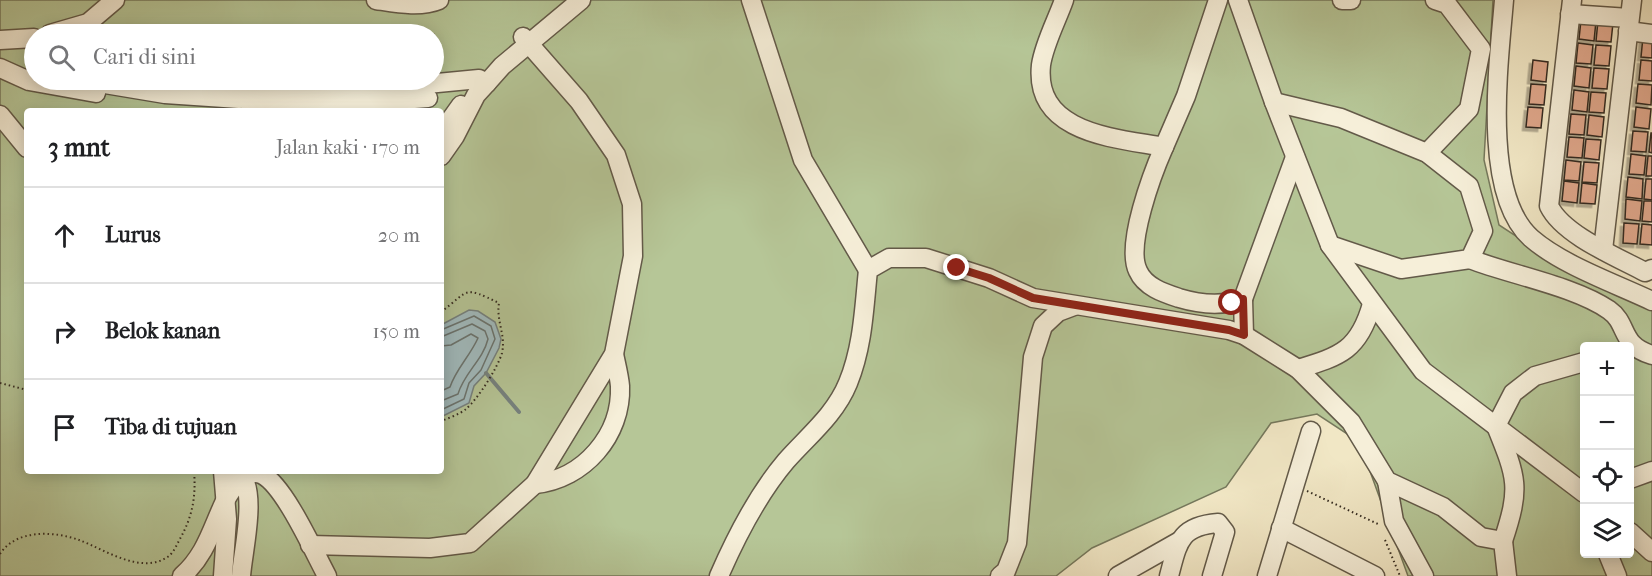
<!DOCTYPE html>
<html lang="id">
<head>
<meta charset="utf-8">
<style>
	:root { --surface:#fff; --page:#f2f2f2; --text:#202124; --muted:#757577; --line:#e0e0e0 }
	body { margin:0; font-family:"IM FELL French Canon",serif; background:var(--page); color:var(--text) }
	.controls { position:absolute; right:18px; bottom:18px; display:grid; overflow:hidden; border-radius:6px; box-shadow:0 3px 15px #0003 }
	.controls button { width:54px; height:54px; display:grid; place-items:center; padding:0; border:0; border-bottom:2px solid var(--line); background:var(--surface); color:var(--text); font:30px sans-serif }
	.stop { position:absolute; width:18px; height:18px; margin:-14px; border:4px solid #8f2418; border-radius:50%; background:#fff }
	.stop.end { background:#8f2418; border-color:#fff; box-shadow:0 2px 6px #0008 }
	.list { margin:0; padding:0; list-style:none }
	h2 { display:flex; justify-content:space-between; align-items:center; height:78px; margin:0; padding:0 24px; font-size:26px }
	h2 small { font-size:20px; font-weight:400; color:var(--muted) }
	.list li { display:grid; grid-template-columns:39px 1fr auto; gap:18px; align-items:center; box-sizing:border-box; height:96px; padding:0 24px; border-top:2px solid var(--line) }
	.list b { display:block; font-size:22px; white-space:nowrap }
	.list em { font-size:20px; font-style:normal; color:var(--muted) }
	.icon { flex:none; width:33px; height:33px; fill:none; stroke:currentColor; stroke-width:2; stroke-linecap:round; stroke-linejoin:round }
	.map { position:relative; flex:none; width:1652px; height:576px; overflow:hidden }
	.search { position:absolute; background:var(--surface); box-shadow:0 3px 15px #0003; left:24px; top:24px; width:420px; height:66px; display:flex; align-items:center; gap:15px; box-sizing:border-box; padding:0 21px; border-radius:33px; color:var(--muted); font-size:22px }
	.panel { position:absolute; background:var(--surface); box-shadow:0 3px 15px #0003; left:24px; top:108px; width:420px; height:366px; border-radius:6px }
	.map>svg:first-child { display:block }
	.green { fill:#b6c697; stroke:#75785c; stroke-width:1.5; fill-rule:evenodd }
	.water { fill:#a1bcc0; stroke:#758280; stroke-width:1.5 }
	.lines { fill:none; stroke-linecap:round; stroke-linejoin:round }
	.shore { stroke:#6a7470; stroke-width:1.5 }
	.stream { stroke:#758280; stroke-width:4 }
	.building { fill:#dfa78b; stroke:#342b20; stroke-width:1.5; filter:url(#shadow) }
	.minor-casing { stroke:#635a49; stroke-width:21 }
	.path { stroke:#342b20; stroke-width:2; stroke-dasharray:1.5 3; stroke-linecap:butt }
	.minor { stroke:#f6efd9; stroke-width:18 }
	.route { stroke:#8f2418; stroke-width:8 }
</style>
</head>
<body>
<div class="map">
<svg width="1652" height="576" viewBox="0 0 1652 576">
	<defs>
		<filter id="shadow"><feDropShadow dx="-3.5" dy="3.5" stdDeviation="0" flood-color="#0004"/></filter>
	</defs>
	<rect width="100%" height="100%" fill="#f1e7c5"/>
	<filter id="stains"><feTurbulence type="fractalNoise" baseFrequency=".00333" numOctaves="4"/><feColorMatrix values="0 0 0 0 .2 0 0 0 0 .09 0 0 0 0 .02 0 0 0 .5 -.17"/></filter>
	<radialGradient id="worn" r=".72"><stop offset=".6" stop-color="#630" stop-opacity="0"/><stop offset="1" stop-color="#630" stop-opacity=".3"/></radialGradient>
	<path class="green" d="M 0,0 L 1493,0 L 1484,160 L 1499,225 L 1557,263 L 1652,300 L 1652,576 L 1408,576 L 1363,452 L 1349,435 L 1317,414 L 1271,423 L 1226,487 L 1092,548 L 1056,576 L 0,576 ZM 34,34 L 434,34 L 434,80 L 34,80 ZM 27,111 L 441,111 L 441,471 L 27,471 ZM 1584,346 L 1630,346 L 1630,554 L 1584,554 Z"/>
	<polygon class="water" points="469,310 478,311 495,322 501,339 499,348 486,373 474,386 469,403 441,417 441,325"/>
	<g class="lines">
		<g class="shore">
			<polyline points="441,330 474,316 491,326 495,339 481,370 469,383 464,399 441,410"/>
			<path d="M 441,337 L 472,324 L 485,331 L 488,339 C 483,360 464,373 458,394 L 441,401"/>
			<path d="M 441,346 L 451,345 L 471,334 L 478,338 C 470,356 456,369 450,387 L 441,391"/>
		</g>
		<polyline class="stream" points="486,373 519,412"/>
	</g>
	<g class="building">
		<polygon points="1581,20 1596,21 1594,41 1579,39"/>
		<polygon points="1598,21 1613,23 1611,42 1596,41"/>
		<polygon points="1643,37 1652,38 1652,58 1641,57"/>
		<polygon points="1578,43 1593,45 1591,64 1576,63"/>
		<polygon points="1596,45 1611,46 1609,66 1594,65"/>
		<polygon points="1533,60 1548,62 1546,82 1531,80"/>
		<polygon points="1641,60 1652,61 1652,81 1639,80"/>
		<polygon points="1576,66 1591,68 1589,88 1574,86"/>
		<polygon points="1594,68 1609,69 1607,89 1592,88"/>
		<polygon points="1531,84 1546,85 1544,105 1529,104"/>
		<polygon points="1638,84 1652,85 1651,105 1636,103"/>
		<polygon points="1574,90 1589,92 1587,112 1572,110"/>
		<polygon points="1591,92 1606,93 1604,113 1589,112"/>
		<polygon points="1528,107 1543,108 1541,128 1526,127"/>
		<polygon points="1636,107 1651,109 1649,129 1634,127"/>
		<polygon points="1571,114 1586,115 1584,135 1569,134"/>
		<polygon points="1589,115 1604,117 1602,137 1587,135"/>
		<polygon points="1633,131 1648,132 1646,152 1631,151"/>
		<polygon points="1651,133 1652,133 1652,153 1649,152"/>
		<polygon points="1569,137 1584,138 1582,158 1567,157"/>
		<polygon points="1586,139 1601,140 1599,160 1584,158"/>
		<polygon points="1631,154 1646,156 1644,175 1629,174"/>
		<polygon points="1648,156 1652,156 1652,176 1646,176"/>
		<polygon points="1566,160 1581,162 1579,181 1564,180"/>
		<polygon points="1584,162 1599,163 1597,183 1582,182"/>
		<polygon points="1628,177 1643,179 1642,199 1626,197"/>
		<polygon points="1646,179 1652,179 1652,200 1644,199"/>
		<polygon points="1564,181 1579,183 1577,203 1562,201"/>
		<polygon points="1582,183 1597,185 1595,204 1580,203"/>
		<polygon points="1626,199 1642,201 1640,221 1625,219"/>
		<polygon points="1644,201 1652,201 1652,222 1642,221"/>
		<polygon points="1624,223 1639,224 1637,244 1623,243"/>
		<polygon points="1642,224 1652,225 1652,245 1640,244"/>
	</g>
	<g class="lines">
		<g class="minor-casing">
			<g id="minor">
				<path d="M 376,0 C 396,3 420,8 439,0"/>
				<polyline points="751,0 803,160 868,270"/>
				<path d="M 1064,0 C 1057,20 1044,44 1041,65 C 1034,134 1116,138 1164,147 C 1153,172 1125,245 1138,271 C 1145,287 1164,293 1179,298 C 1199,304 1223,306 1243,299 L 1244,335"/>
				<polyline points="1238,0 1274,102 1330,245 1423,371 1584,493"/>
				<polyline points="1342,0 1351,0"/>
				<path d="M 1504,0 C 1499,62 1481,193 1531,238 C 1562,265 1614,283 1652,301"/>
				<path d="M 1572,0 L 1549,206 C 1563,235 1617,257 1645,272 L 1652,269"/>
				<polyline points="1570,14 1629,18"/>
				<polyline points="1628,31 1652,34"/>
				<polyline points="50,34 88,23 115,0"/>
				<polyline points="0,40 34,38"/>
				<polyline points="0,68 29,81 96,93"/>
				<polyline points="81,80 165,94 239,99 302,96 479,79 487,83"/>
				<polyline points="1274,102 1341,118 1427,153 1469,186 1483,231 1470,259 1401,269 1330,245"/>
				<polyline points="250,111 428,98"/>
				<polyline points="0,115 27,148"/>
				<polyline points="441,133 461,105"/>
				<polyline points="1164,147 1186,96 1218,0"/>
				<polyline points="1427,153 1469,109 1481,49 1447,4 1435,0"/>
				<polyline points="441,156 455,136 476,95 487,83 502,66 581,0"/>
				<polyline points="1603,250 1632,0"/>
				<path d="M 1470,259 C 1511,275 1574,286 1609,310 C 1629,324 1619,345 1652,355"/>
				<polyline points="1243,299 1295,157"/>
				<path d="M 1298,369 C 1341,356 1359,350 1372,304"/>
				<path d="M 239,471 C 258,492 243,549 241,576"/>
				<polyline points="1630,479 1652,471"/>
				<polyline points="1387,481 1394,521 1424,576"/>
				<path d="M 535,484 C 584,479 622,435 620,386 C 619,375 616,364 614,354"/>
				<polyline points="1281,528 1375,576"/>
				<polyline points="1630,532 1652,552"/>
				<path d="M 1503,541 C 1521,487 1517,478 1496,426 L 1513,393 L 1535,376 L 1584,362"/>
				<polyline points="310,545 430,548 470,543 535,484 614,354 633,256 632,204 616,155 579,101 523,37"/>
				<polyline points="1608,554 1617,576"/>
				<path d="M 182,576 C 206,555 212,528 225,501 C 232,488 247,466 263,475 C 285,487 314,552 327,576"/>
				<polyline points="223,576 227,519 223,471"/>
				<path d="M 719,576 C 736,537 758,494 786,461 C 808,436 835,415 848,383 C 863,346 864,309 868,270 L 889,258 L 926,258 L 989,278 L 1033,298 L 1229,330 L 1244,335 L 1298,369 L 1351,422 L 1387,481 L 1443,507 L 1481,537 L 1503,541 L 1507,576"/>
				<polyline points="1000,576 1006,571 1017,543 1033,357 1043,326 1058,312 1074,306"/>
				<polyline points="1118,576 1178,542"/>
				<path d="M 1169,576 C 1178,543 1179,526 1218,523 L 1225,532 L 1212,576"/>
				<polyline points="1267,576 1311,431"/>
			</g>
		</g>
		<g class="path">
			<path d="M 441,312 C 471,289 463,286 499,303 C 496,321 506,335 502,353 C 498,367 478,399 466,409 C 460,414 449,418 441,421"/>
			<polyline points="0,383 27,390"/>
			<polyline points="1307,491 1378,524"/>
			<polyline points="1385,540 1400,576"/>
			<path d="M 0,554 C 16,529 54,531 79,540 C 104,549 142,576 169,556 C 174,552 178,542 181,537 C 193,515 196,495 194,471"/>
		</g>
		<use href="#minor" class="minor"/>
	</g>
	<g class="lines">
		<polyline class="route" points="957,268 989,278 1033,298 1229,330 1244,335 1243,299 1232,303"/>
	</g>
	<rect width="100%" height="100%" filter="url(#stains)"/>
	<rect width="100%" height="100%" fill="url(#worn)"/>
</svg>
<div class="controls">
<button>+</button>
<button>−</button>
<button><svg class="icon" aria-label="locate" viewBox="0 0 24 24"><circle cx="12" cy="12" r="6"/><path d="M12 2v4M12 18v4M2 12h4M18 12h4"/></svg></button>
<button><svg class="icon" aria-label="layers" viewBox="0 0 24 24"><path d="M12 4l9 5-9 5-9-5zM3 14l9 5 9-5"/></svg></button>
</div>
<div class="stop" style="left:1232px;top:303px"></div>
<div class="stop end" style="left:957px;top:268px"></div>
<div class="search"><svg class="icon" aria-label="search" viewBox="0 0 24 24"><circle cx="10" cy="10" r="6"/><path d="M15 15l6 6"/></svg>Cari di sini</div>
<section class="panel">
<h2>3 mnt<small>Jalan kaki · 170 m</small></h2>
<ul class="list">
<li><svg class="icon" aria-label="ahead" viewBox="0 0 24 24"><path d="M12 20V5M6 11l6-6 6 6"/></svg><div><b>Lurus</b></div><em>20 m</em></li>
<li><svg class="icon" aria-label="right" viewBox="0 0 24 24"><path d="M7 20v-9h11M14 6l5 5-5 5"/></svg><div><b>Belok kanan</b></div><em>150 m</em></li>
<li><svg class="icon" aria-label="arrive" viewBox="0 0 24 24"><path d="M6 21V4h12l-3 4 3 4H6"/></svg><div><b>Tiba di tujuan</b></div></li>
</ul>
</section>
</div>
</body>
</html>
